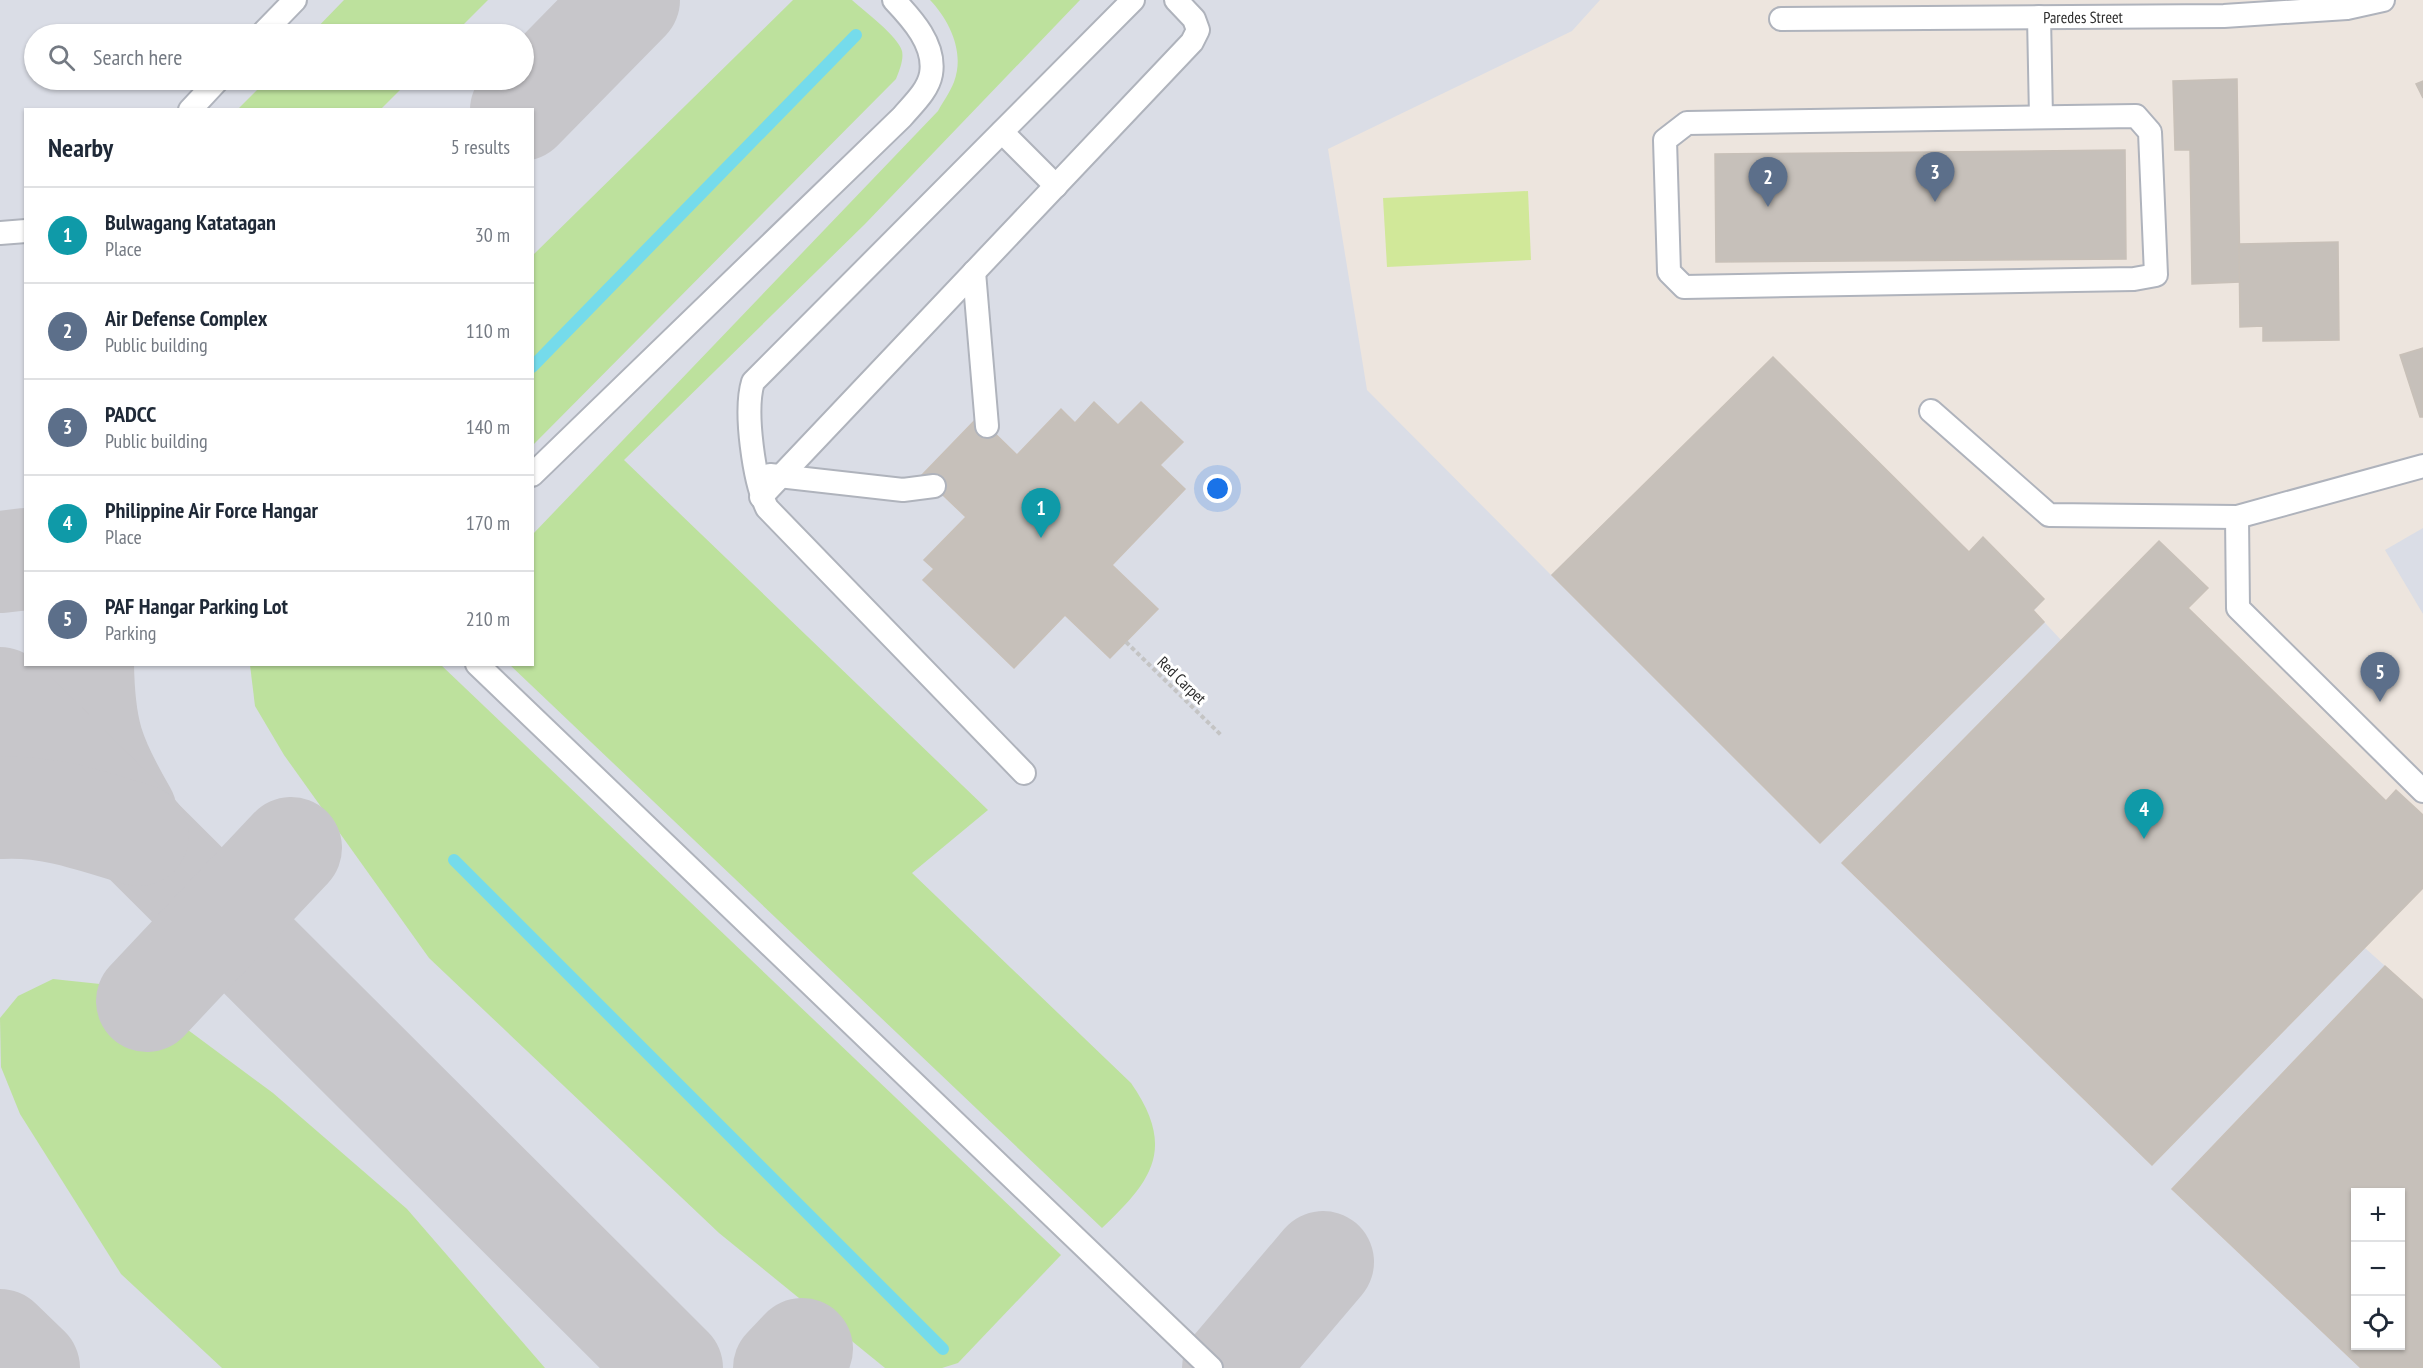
<!DOCTYPE html>
<html lang="en">
<head>
<meta charset="utf-8">
<style>
	:root { --surface:#fff; --page:#f2f2f3; --text:#1f2937; --muted:#747a83; --line:#e0e1e3; --accent:#447cf4 }
	body { margin:0; font-family:"PT Sans Narrow",sans-serif; background:var(--page); color:var(--text) }
	.controls { position:absolute; right:18px; bottom:18px; display:grid; overflow:hidden; border-radius:0px; box-shadow:0 2px 4px #0004 }
	.controls button { width:54px; height:54px; display:grid; place-items:center; padding:0; border:0; border-bottom:2px solid var(--line); background:var(--surface); color:var(--text); font:30px sans-serif }
	.you { position:absolute; left:1218px; top:489px; width:21px; height:21px; margin:-15px; border:4px solid #fff; border-radius:50%; background:#1a73e8; box-shadow:0 0 0 9px #1a73e833 }
	.badge { display:grid; place-items:center; width:39px; height:39px; border-radius:50%; background:var(--accent); color:#fff; font-size:20px; font-weight:700 }
	.pin { position:absolute; translate:-50% -50px; filter:drop-shadow(0 2px 3px #0008) }
	.pin::after { content:''; position:absolute; top:32px; width:21px; height:18px; background:inherit; clip-path:polygon(0 0,100% 0,50% 100%) }
	.list { margin:0; padding:0; list-style:none }
	h2 { display:flex; justify-content:space-between; align-items:center; height:78px; margin:0; padding:0 24px; font-size:26px }
	h2 small { font-size:20px; font-weight:400; color:var(--muted) }
	.list li { display:grid; grid-template-columns:39px 1fr auto; gap:18px; align-items:center; box-sizing:border-box; height:96px; padding:0 24px; border-top:2px solid var(--line) }
	.list b { display:block; font-size:22px; white-space:nowrap }
	.list p { margin:0; font-size:20px; white-space:nowrap; color:var(--muted) }
	.list em { font-size:20px; font-style:normal; color:var(--muted) }
	.icon { flex:none; width:33px; height:33px; fill:none; stroke:currentColor; stroke-width:2; stroke-linecap:round; stroke-linejoin:round }
	.map { position:relative; flex:none; width:2423px; height:1368px; overflow:hidden }
	.search { position:absolute; background:var(--surface); box-shadow:0 2px 4px #0004; left:24px; top:24px; width:510px; height:66px; display:flex; align-items:center; gap:15px; box-sizing:border-box; padding:0 21px; border-radius:33px; color:var(--muted); font-size:22px }
	.panel { position:absolute; background:var(--surface); box-shadow:0 2px 4px #0004; left:24px; top:108px; width:510px; height:558px; border-radius:0px }
	.map>svg:first-child { display:block }
	.airport { fill:#dadde6; fill-rule:evenodd }
	.green { fill:#bde19d }
	.pitch { fill:#d1e899 }
	.lines { fill:none; stroke-linecap:round; stroke-linejoin:round }
	.stream { stroke:#75dbeb; stroke-width:12 }
	.taxiway { stroke:#c7c6ca; stroke-width:102 }
	.building { fill:#c6c0ba; stroke:#c8c0b8; stroke-width:1.5; fill-rule:evenodd }
	.lane-casing { stroke:#afb3bc; stroke-width:26 }
	.path { stroke:#c4c4c4; stroke-width:4; stroke-dasharray:4.5 3; stroke-linecap:butt }
	.lane { stroke:#fff; stroke-width:22 }
	.labels { text-anchor:middle; dominant-baseline:central; stroke-width:6; stroke-linejoin:round; paint-order:stroke }
	.street-label { font-size:16px; fill:#2c2c2c; stroke:#fff }
</style>
</head>
<body>
<div class="map">
<svg width="2423" height="1368" viewBox="0 0 2423 1368">
	<rect width="100%" height="100%" fill="#ede5de"/>
	<g class="airport">
		<path d="M 0,0 L 1600,0 L 1572,31 L 1328,149 L 1367,390 L 1551,575 L 1773,357 L 1969,552 L 1983,537 L 2044,599 L 2034,611 L 2061,640 L 2159,541 L 2208,588 L 2188,608 L 2386,801 L 2396,790 L 2423,815 L 2423,888 L 2365,948 L 2423,1000 L 2423,1368 L 0,1368 ZM 34,34 L 524,34 L 524,80 L 34,80 ZM 26,110 L 532,110 L 532,664 L 26,664 ZM 2356,1192 L 2400,1192 L 2400,1346 L 2356,1346 Z"/>
		<polygon points="2423,528 2423,614 2385,550"/>
	</g>
	<g class="green">
		<polygon points="344,0 488,0 454,34 311,34"/>
		<path d="M 793,0 L 852,0 C 864,11 898,36 902,51 C 904,60 899,71 896,79 L 533,445 L 533,255 Z"/>
		<path d="M 930,0 L 1080,0 L 865,224 L 624,460 L 988,810 L 912,873 L 1131,1083 C 1176,1148 1153,1180 1102,1228 L 510,665 L 532,664 L 533,534 L 938,111 C 943,102 950,92 954,82 C 965,53 950,21 930,0 Z"/>
		<polygon points="267,80 410,80 381,109 238,109"/>
		<polygon points="250,665 441,665 1061,1255 958,1363 942,1368 885,1368 719,1233 429,958 284,755 255,706"/>
		<polygon points="53,979 100,984 153,1004 273,1093 407,1209 545,1368 222,1368 121,1274 20,1114 1,1067 0,1018 18,996"/>
	</g>
	<polygon class="pitch" points="1528,191 1531,260 1387,267 1383,198"/>
	<g class="lines">
		<g class="stream">
			<polyline points="532,367 856,35"/>
			<polyline points="454,860 943,1349"/>
		</g>
		<g class="taxiway">
			<polyline points="521,110 629,0"/>
			<polyline points="0,562 26,559"/>
			<path d="M 83,664 C 84,731 93,756 126,813"/>
			<polyline points="0,698 672,1368"/>
			<path d="M 0,808 C 49,805 92,821 138,835"/>
			<polyline points="147,1001 291,848"/>
			<polyline points="0,1340 29,1368"/>
			<polyline points="784,1368 802,1349"/>
			<polyline points="1233,1368 1323,1262"/>
		</g>
	</g>
	<g class="building">
		<polygon points="2237,79 2240,282 2192,284 2190,150 2175,150 2173,81"/>
		<polygon points="2423,81 2423,98 2416,84"/>
		<polygon points="2125,150 2126,259 1716,262 1715,154"/>
		<polygon points="2338,242 2339,340 2263,341 2263,326 2240,327 2239,244"/>
		<polygon points="2423,348 2423,417 2420,417 2400,355"/>
		<polygon points="1773,357 1969,552 1983,537 2044,599 2033,610 2044,622 1820,843 1552,575"/>
		<polygon points="1094,402 1118,425 1141,402 1183,442 1160,465 1185,489 1112,565 1158,609 1110,658 1065,615 1014,668 923,580 934,569 924,560 966,517 922,475 978,417 1017,455 1061,409 1075,423"/>
		<polygon points="2159,541 2208,588 2188,608 2386,801 2396,790 2423,815 2423,888 2152,1165 1842,863"/>
		<path d="M 2385,966 L 2423,1000 L 2423,1368 L 2361,1368 L 2172,1189 ZM 2356,1192 L 2400,1192 L 2400,1346 L 2356,1346 Z"/>
	</g>
	<g class="lines">
		<g class="lane-casing">
			<g id="lane">
				<polyline points="2039,17 2041,117"/>
				<path id="s1" d="M 1781,19 L 2224,16 L 2347,8 L 2383,0"/>
				<polyline points="262,34 295,0"/>
				<polyline points="190,110 218,80"/>
				<polygon points="2136,116 2150,132 2156,275 2134,279 1684,287 1669,272 1665,140 1687,123"/>
				<polyline points="1002,132 1056,186"/>
				<polyline points="0,233 26,231"/>
				<polyline points="974,272 987,426"/>
				<polyline points="1931,411 2049,515 2237,517 2423,466"/>
				<path d="M 532,475 L 902,117 C 912,105 928,91 931,74 C 936,45 912,19 894,0"/>
				<polyline points="770,475 903,490 934,486"/>
				<polyline points="761,497 1192,42 1198,30 1194,19 1176,0"/>
				<polyline points="2237,517 2238,608 2423,791"/>
				<polyline points="477,664 1211,1368"/>
				<path d="M 1024,773 L 767,508 C 754,481 744,411 753,382 L 1133,0"/>
			</g>
		</g>
		<polyline class="path" points="1126,642 1221,735"/>
		<use href="#lane" class="lane"/>
	</g>
	<g class="labels">
		<g class="street-label">
			<text stroke="none"><textPath href="#s1" startOffset="302">Paredes Street</textPath></text>
			<text transform="translate(1182 680) rotate(44)">Red Carpet</text>
		</g>
	</g>
</svg>
<div class="controls">
<button>+</button>
<button>−</button>
<button><svg class="icon" aria-label="locate" viewBox="0 0 24 24"><circle cx="12" cy="12" r="6"/><path d="M12 2v4M12 18v4M2 12h4M18 12h4"/></svg></button>
</div>
<div class="you"></div>
<div class="pin badge" style="left:1041px;top:538px;background:#0f9aa8">1</div>
<div class="pin badge" style="left:1768px;top:207px;background:#5c6f8a">2</div>
<div class="pin badge" style="left:1935px;top:202px;background:#5c6f8a">3</div>
<div class="pin badge" style="left:2144px;top:839px;background:#0f9aa8">4</div>
<div class="pin badge" style="left:2380px;top:702px;background:#5c6f8a">5</div>
<div class="search"><svg class="icon" aria-label="search" viewBox="0 0 24 24"><circle cx="10" cy="10" r="6"/><path d="M15 15l6 6"/></svg>Search here</div>
<section class="panel">
<h2>Nearby<small>5 results</small></h2>
<ul class="list">
<li><span class="badge" style="background:#0f9aa8">1</span><div><b>Bulwagang Katatagan</b><p>Place</p></div><em>30 m</em></li>
<li><span class="badge" style="background:#5c6f8a">2</span><div><b>Air Defense Complex</b><p>Public building</p></div><em>110 m</em></li>
<li><span class="badge" style="background:#5c6f8a">3</span><div><b>PADCC</b><p>Public building</p></div><em>140 m</em></li>
<li><span class="badge" style="background:#0f9aa8">4</span><div><b>Philippine Air Force Hangar</b><p>Place</p></div><em>170 m</em></li>
<li><span class="badge" style="background:#5c6f8a">5</span><div><b>PAF Hangar Parking Lot</b><p>Parking</p></div><em>210 m</em></li>
</ul>
</section>
</div>
</body>
</html>
